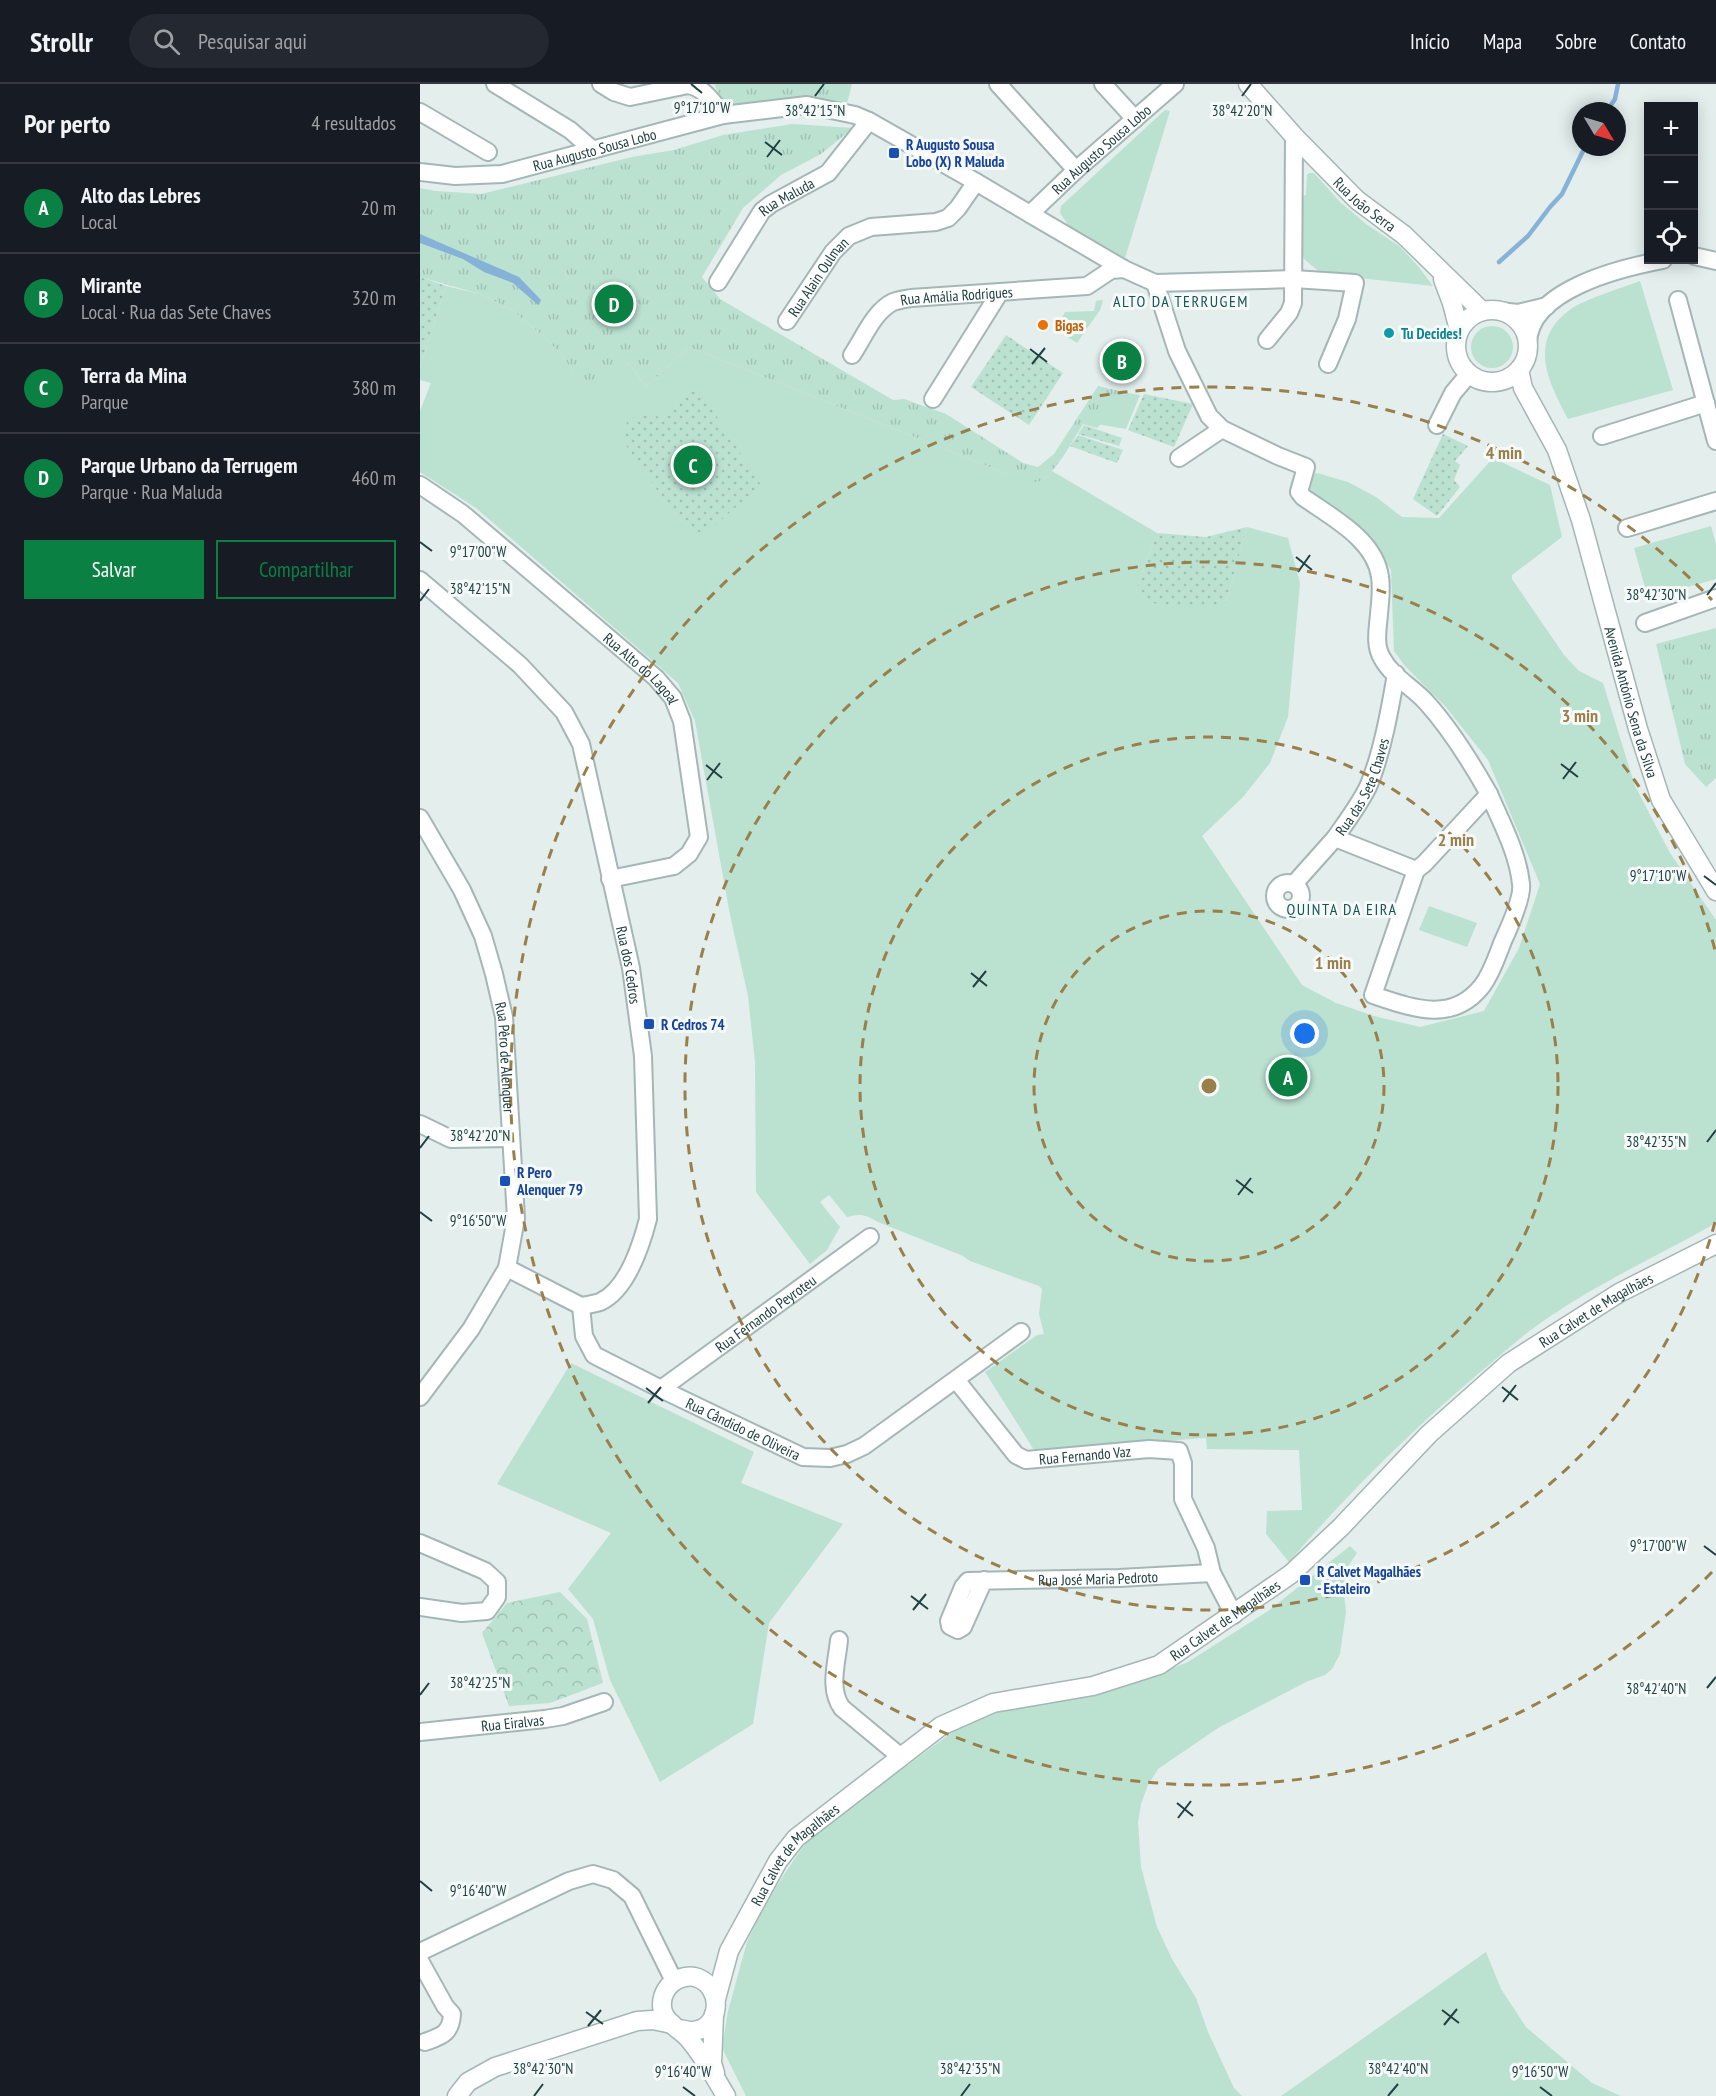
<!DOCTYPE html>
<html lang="pt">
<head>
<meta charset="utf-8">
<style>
	:root { --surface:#171b24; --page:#242831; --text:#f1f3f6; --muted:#9ea1a6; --line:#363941; --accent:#0b8043 }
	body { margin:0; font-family:"PT Sans Narrow",sans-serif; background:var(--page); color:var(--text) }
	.controls { position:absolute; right:18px; top:18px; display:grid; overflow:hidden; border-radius:0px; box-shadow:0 3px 15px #0003 }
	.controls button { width:54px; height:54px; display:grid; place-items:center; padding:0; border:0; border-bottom:2px solid var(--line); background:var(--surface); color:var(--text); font:30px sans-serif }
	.compass { position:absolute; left:1152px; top:18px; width:54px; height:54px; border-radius:50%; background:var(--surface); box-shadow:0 3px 15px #0003; rotate:128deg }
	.you { position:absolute; left:885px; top:950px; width:21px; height:21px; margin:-15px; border:4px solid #fff; border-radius:50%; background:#1a73e8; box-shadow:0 0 0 9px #1a73e833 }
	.badge { display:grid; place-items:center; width:39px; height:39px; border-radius:50%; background:var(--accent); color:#fff; font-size:20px; font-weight:700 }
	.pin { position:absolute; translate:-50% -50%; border:3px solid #fff; box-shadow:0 2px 6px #0006 }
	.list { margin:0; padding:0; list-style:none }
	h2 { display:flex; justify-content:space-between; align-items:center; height:78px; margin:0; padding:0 24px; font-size:26px }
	h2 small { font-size:20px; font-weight:400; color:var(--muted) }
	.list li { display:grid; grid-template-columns:39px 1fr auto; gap:18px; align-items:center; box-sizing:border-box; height:90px; padding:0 24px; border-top:2px solid var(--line) }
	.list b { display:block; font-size:22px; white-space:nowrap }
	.list p { margin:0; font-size:20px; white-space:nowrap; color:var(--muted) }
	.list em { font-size:20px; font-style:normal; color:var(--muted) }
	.actions { display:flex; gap:12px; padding:18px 24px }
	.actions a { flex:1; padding:14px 0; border:2px solid var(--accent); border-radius:0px; text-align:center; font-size:21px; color:var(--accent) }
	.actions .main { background:var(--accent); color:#fff }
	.icon { flex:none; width:33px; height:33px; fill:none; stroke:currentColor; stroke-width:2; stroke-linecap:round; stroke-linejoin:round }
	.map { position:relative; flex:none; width:1296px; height:2012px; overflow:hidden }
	header { display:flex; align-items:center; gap:36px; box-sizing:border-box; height:84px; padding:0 30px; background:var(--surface); border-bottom:2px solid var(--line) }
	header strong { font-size:28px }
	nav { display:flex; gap:33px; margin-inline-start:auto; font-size:21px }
	.search { width:420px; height:54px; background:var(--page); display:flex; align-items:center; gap:15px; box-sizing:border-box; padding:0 21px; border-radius:33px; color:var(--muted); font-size:22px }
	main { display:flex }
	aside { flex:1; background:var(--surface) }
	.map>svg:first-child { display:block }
	.grass { fill:#bbe1d1 }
	.forest { fill:url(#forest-crowns) }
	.park { fill:url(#park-tufts) }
	.garden { fill:url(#garden-dots) }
	.water { fill:#87b2d7 }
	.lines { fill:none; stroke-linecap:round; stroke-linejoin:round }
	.stream { stroke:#87b2d7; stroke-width:4.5 }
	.minor-casing { stroke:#a5b6b6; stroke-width:20 }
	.tertiary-casing { stroke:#a5b6b6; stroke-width:21 }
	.minor { stroke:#fff; stroke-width:16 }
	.tertiary { stroke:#fff; stroke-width:18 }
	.ticks { fill:none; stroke:#214042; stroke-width:2 }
	.ring { fill:none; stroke:#9a7f4b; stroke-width:3; stroke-dasharray:10 8 }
	.transit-dot { fill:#1a4fb4; stroke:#f5faf9; stroke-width:2 }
	.food-dot { fill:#e8710a; stroke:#f5faf9; stroke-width:2 }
	.culture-dot { fill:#0f9aa8; stroke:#f5faf9; stroke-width:2 }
	.labels { text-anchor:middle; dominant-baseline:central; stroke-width:6; stroke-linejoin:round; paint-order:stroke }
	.transit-label { font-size:15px; font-weight:bold; fill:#164399; stroke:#f5faf9; text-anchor:start }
	.street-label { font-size:15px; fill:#214042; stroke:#f5faf9 }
	.food-label { font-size:15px; font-weight:bold; fill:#c56008; stroke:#f5faf9; text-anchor:start }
	.culture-label { font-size:15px; font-weight:bold; fill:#0d838f; stroke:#f5faf9; text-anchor:start }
	.neighbourhood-label { font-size:16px; letter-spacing:1.5px; fill:#1b5256; stroke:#f5faf9 }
	.ticks-label { font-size:15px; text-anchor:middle; fill:#214042; stroke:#f5faf9; stroke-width:6; stroke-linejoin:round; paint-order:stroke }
	.centre { fill:#9a7f4b; stroke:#f5faf9; stroke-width:3 }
	.ring-label { font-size:18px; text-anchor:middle; font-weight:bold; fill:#9a7f4b; stroke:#f5faf9; stroke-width:6; stroke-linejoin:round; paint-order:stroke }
</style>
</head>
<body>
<header>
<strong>Strollr</strong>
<div class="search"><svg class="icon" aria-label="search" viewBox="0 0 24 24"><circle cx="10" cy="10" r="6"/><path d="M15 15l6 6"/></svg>Pesquisar aqui</div>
<nav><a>Início</a><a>Mapa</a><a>Sobre</a><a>Contato</a></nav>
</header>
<main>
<aside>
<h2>Por perto<small>4 resultados</small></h2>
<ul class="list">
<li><span class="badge">A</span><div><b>Alto das Lebres</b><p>Local</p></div><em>20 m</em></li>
<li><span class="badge">B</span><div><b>Mirante</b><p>Local · Rua das Sete Chaves</p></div><em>320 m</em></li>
<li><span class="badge">C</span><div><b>Terra da Mina</b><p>Parque</p></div><em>380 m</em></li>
<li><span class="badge">D</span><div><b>Parque Urbano da Terrugem</b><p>Parque · Rua Maluda</p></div><em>460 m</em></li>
</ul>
<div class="actions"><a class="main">Salvar</a><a>Compartilhar</a></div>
</aside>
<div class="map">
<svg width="1296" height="2012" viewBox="0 0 1296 2012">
	<defs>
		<pattern id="forest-crowns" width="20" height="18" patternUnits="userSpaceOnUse" patternTransform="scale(1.5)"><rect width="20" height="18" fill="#bbe1d1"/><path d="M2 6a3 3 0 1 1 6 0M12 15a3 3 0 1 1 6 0" fill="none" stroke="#a0c2b5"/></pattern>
		<pattern id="park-tufts" width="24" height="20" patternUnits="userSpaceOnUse" patternTransform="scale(1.5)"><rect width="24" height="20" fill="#bbe1d1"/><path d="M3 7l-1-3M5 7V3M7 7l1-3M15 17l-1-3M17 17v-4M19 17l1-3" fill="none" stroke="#a0c2b5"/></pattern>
		<pattern id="garden-dots" width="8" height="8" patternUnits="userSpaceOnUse" patternTransform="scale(1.5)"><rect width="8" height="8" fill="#bbe1d1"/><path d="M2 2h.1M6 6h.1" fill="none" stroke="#a0c2b5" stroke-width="1.8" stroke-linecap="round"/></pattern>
	</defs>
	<rect width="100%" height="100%" fill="#e3eeed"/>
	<g class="grass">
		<polygon points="745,26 750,27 705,174 649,142 640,129 641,122"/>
		<polygon points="889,89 894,89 920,118 946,140 979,162 998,182 1013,202 902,190 883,174 882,112 886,111 887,91"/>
		<path d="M 1220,197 L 1253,306 L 1148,335 C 1128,297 1107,256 1151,225 C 1165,215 1202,204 1220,197 Z"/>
		<path d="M 26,202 L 60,210 L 91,225 L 122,251 L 145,274 L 163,309 L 209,279 L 226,303 L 269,263 L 590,391 L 624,395 L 632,387 L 737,449 L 716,506 L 805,522 L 827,443 L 868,454 L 880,499 L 868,633 L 850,679 L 823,713 L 782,752 L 882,901 L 916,919 L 954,932 L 1000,943 L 1064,927 L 1099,864 L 1120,800 L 1068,676 L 1025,622 L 985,582 L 974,567 L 971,486 L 951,455 L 924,429 L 886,408 L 891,390 L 897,389 L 928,398 L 956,413 L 982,433 L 1019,434 L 1073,374 L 1130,401 L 1142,453 L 1092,491 L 1092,495 L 1144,571 L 1159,587 L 1183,599 L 1215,702 L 1250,769 L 1296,836 L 1296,1139 C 1236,1173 1171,1202 1115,1243 C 1095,1257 1078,1274 1059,1289 C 991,1347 927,1410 869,1478 L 846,1450 L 847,1427 L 882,1426 L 879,1366 L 787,1365 L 786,1354 L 614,1366 L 565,1288 L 617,1251 L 624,1250 L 619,1230 L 622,1205 L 619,1202 L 550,1177 L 543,1172 L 458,1138 C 446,1131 441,1129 427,1133 L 409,1111 L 400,1118 L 420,1143 L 407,1166 L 390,1180 L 336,1108 L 335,978 L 328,912 L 310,831 L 275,637 L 258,599 L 56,424 L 0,388 L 0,327 L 11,299 L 0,296 L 0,284 Z"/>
		<polygon points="683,216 680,226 657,259 636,246 645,228 674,227 676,217"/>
		<circle cx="1072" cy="263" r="21"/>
		<polygon points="683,305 720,311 706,345 677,340"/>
		<polygon points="1291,442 1296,460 1296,495 1228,514 1214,464"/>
		<polygon points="1009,822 1057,839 1047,863 999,846"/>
		<polygon points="151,1279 334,1368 321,1399 423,1440 349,1539 333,1640 240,1698 190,1596 173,1535 148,1505 191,1449 77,1400"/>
		<polygon points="930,1462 937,1469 927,1484 925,1493 924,1510 926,1528 920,1570 912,1585 905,1591 888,1597 798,1644 738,1685 728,1701 721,1720 718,1738 721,1783 737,1843 752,1875 776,1914 788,1948 814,2004 822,2012 326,2012 302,1964 308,1927 327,1858 347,1816 388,1755 534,1647 563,1632 594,1623 673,1609 714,1599 768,1578 848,1527"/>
		<polygon points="1066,1868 1081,1905 1106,1943 1172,1999 1201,2012 861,2012"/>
	</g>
	<polygon class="forest" points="140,1508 167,1535 183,1599 130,1619 89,1622 62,1549 87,1519"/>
	<g class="park">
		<polygon points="294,0 432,0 426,23 307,24"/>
		<path d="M 373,40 L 433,44 L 401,70 L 361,91 L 323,124 L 282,193 L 300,215 L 473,316 L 484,315 L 526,330 L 603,379 L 618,383 L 634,370 L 678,302 L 704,308 L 696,325 L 677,344 L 663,340 C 654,354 633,395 617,398 C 609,399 597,393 590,391 L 269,263 L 226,303 L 209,279 L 163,310 L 145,274 L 122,251 L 91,225 L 60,210 L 0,193 L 0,104 L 16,107 L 61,110 L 212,73 L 254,66 L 303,51 Z"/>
		<polygon points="1296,544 1296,694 1286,703 1265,680 1236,560"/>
	</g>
	<g class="garden">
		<polygon points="0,193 26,202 0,284"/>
		<polygon points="586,251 643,289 609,341 551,303"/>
		<polygon points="277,302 341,401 283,452 246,419 205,360 207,337 228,327 244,336"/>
		<polygon points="724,310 773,320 754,363 708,346"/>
		<polygon points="664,341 702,354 699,362 658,350"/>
		<polygon points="1023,350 1048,362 1035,377 1040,381 1034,396 1040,403 1017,432 993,415"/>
		<polygon points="658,351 703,366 697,379 650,362"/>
		<polygon points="827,443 805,522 751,524 734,519 716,506 737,449 786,453"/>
	</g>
	<polygon class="water" points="0,150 99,193 121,216 118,221 93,199 64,188 43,175 0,159"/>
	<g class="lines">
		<g class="stream">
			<polyline points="1187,27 1195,15 1198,0"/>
			<polyline points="1079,178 1108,152 1130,123 1142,110 1165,63"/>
		</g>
		<g class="minor-casing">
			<g id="minor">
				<polyline points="75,0 150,46 173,66"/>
				<path d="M 181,0 L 194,8 L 210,13 L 268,1 C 285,4 293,18 303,31"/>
				<polyline points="578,0 656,86"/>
				<polyline points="683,0 715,35"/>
				<polyline points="0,28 68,68"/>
				<path id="s1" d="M 0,88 L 35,92 L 82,90 L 303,31 L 387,21 L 435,31 L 449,37 L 556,98 L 610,130 L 656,86 L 755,0"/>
				<polyline points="610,130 704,185 735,199 874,195 935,199 927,235 908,280"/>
				<polyline points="1274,172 1296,177"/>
				<path id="s2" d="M 298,198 L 342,127 L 351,120 L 408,89 L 449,37"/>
				<path id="s3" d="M 735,199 L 757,267 L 789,332 L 802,345 L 858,372 L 886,383 L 879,408 L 883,413 C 911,433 955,455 960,493 C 962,505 960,518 959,530 C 958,544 954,561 962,574 C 972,593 994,604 1007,619 C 1032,647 1051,678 1069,710 L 1004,780 L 996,786 L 915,754 C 927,737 939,721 948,703 C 962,670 970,625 976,590"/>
				<polyline points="1258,216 1296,357"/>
				<polyline points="1080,227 1098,229 1127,222"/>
				<path id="s4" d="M 367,237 L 413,168 L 429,152 L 451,143 L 516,138 L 528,134 L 538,124 L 556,98"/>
				<polyline points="847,256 869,229 873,219 874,52"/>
				<path d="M 1108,261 C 1107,206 1201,184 1243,176"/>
				<path id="s5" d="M 432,271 C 443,255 454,227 473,218 C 478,216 485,215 491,214 L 667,202 L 691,186 L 704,185"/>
				<polyline points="513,315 580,208"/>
				<polyline points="1017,341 1033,309 1049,290"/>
				<polyline points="1182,352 1286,319"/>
				<polyline points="759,374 802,345"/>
				<path id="s6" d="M 0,401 L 43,430 L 236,594 L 253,614 L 262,637 L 279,753 L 269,770 L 254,782 L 190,795"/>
				<polyline points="1207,444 1296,417"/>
				<path id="s7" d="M 0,496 L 100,581 L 144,628 L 161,660 L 211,884 L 223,972 L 228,1135 C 221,1162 207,1206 180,1218 C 174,1220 167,1221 161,1222 L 87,1184"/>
				<polyline points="1225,539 1296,514"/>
				<path id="s8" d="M 0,734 L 42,806 L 63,852 L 74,890 L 84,933 L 96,1134 L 87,1184 L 51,1245 L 0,1313"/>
				<path d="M 996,786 L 953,911 C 992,924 1032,940 1062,902 C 1072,889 1077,872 1083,857 C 1089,844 1103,813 1101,800 C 1098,769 1081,738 1069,710"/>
				<circle cx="868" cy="812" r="13"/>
				<polyline points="874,800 915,754"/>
				<polyline points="0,1040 31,1055 90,1054"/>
				<path id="s9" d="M 161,1222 L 164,1252 L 174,1271 L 241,1305 L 383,1373 L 410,1374 L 427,1370 L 444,1362 L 601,1248"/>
				<path id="s10" d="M 537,1297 L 596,1371 L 606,1376 L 729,1365 L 759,1367 L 763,1379 L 763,1415 L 786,1464 L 792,1489 L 814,1531"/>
				<path id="s11" d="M 241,1305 L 450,1153"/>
				<polyline points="0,1459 65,1487 77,1498 77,1513 67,1527 42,1529 0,1523"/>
				<path id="s12" d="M 564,1496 L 543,1543 L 538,1546 L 530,1542 L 529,1537 L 543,1503 L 548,1497 L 699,1494 L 792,1489"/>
				<path d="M 419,1556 C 417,1578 408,1605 422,1624 L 481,1673"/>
				<path id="s13" d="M 0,1648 L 125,1635 L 143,1632 L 184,1618"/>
				<polyline points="0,1868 149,1797 173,1790 193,1796 212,1812 254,1897"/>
				<path d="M 0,1877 L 25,1922 L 32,1930 C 31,1950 21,1952 5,1958"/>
			</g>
		</g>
		<g class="tertiary-casing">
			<g id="tertiary">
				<path id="s14" d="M 828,0 L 874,52 L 937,116 L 984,151 L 1062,227"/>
				<polyline points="1023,195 1032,219 1039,246"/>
				<circle cx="1072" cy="262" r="36"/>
				<path id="s15" d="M 1099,286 L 1103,304 L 1137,366 L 1161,436 L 1218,645 L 1241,716 L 1296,807"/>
				<path id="s16" d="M 296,1915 L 309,1867 L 358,1777 L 376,1754 L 521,1642 L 573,1619 L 673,1602 L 739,1581 L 871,1490 L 921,1443 L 1009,1350 L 1089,1279 L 1199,1209 L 1296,1160"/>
				<polyline points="294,1930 292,1979 295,1989"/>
				<path d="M 258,1945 C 262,1945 267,1947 272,1947 C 301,1946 304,1904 278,1894 C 270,1891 259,1893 252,1899 C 244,1906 240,1917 243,1928 C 247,1940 260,1945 268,1954 C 283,1971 294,1992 306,2012"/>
				<polyline points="37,2012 48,1998 75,1983 217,1937 233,1936 252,1940"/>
			</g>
		</g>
		<use href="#minor" class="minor"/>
		<use href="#tertiary" class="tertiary"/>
	</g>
	<path class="ticks" d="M 271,0 L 282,9M 395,12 L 404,0M 822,12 L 831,0M 345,58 L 362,71M 347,73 L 360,56M 610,265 L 627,278M 612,280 L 625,264M 0,458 L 12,467M 876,473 L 892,486M 878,488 L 890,471M 1287,511 L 1296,499M 0,517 L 9,505M 1141,680 L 1158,693M 286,681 L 302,694M 1143,695 L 1156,678M 287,696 L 300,679M 1284,792 L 1296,801M 551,889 L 567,902M 553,903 L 566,887M 1287,1058 L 1296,1046M 0,1064 L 9,1052M 816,1096 L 833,1109M 818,1111 L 831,1094M 0,1128 L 12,1137M 1082,1303 L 1098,1316M 226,1304 L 243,1317M 1083,1318 L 1096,1301M 228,1319 L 241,1303M 1284,1462 L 1296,1471M 491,1512 L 508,1525M 493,1526 L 506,1510M 1287,1604 L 1296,1593M 0,1611 L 9,1599M 757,1719 L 773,1732M 758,1734 L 771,1717M 0,1797 L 12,1807M 1022,1926 L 1039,1939M 166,1928 L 183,1940M 1024,1941 L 1037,1925M 168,1942 L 181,1926M 263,2003 L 275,2012M 1120,2003 L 1132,2012M 114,2012 L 123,2000M 541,2012 L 550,2000M 968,2012 L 978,2000"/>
	<g class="ring">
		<circle cx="789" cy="1002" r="175"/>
		<circle cx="789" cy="1002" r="349"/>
		<path d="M1295 1138A524 524 0 1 1 1295 866"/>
		<path d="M1292 1488A699 699 0 1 1 1292 516"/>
	</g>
	<g class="transit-dot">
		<rect x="468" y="63" width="12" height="12" rx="3"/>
		<rect x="223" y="934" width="12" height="12" rx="3"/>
		<rect x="79" y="1091" width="12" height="12" rx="3"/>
		<rect x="879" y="1490" width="12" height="12" rx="3"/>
	</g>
	<circle class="food-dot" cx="623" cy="241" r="6"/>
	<circle class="culture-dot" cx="969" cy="249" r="6"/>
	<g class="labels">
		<g class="transit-label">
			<text x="486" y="60">R Augusto Sousa<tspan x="486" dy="17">Lobo (X) R Maluda</tspan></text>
			<text x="241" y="940">R Cedros 74</text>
			<text x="97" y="1088">R Pero<tspan x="97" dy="17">Alenquer 79</tspan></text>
			<text x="897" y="1487">R Calvet Magalhães<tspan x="897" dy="17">- Estaleiro</tspan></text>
		</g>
		<g class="street-label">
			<text stroke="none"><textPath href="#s1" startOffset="742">Rua Augusto Sousa Lobo</textPath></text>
			<text stroke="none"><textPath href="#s1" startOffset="178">Rua Augusto Sousa Lobo</textPath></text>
			<text stroke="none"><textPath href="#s2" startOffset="112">Rua Maluda</textPath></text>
			<text stroke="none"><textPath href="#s14" startOffset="168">Rua João Serra</textPath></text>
			<text stroke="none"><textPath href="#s4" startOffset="54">Rua Alain Oulman</textPath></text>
			<text stroke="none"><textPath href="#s5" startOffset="132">Rua Amália Rodrigues</textPath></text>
			<text stroke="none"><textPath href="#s6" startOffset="288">Rua Alto do Lagoal</textPath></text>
			<text stroke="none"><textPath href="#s15" startOffset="352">Avenida António Sena da Silva</textPath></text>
			<text stroke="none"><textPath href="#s3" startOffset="909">Rua das Sete Chaves</textPath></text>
			<text stroke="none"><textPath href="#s7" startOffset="458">Rua dos Cedros</textPath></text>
			<text stroke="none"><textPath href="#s8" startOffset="258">Rua Pêro de Alenquer</textPath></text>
			<text stroke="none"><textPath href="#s16" startOffset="1158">Rua Calvet de Magalhães</textPath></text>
			<text stroke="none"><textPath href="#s11" startOffset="129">Rua Fernando Peyroteu</textPath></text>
			<text stroke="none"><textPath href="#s9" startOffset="218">Rua Cândido de Oliveira</textPath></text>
			<text stroke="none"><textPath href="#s10" startOffset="165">Rua Fernando Vaz</textPath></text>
			<text stroke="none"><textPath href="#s12" startOffset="246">Rua José Maria Pedroto</textPath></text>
			<text stroke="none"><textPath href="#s16" startOffset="672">Rua Calvet de Magalhães</textPath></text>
			<text stroke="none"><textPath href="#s13" startOffset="93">Rua Eiralvas</textPath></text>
			<text stroke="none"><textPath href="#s16" startOffset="168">Rua Calvet de Magalhães</textPath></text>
		</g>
		<g class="food-label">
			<text x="635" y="241">Bigas</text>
		</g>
		<g class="culture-label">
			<text x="981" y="249">Tu Decides!</text>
		</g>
		<g class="neighbourhood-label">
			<text x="761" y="217">ALTO DA TERRUGEM</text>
			<text x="922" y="825">QUINTA DA EIRA</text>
		</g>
	</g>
	<g class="ticks-label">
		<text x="282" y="29">9°17'10"W</text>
		<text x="395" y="32">38°42'15"N</text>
		<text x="822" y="32">38°42'20"N</text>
		<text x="58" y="473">9°17'00"W</text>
		<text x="60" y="510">38°42'15"N</text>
		<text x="1236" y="516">38°42'30"N</text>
		<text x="1238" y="797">9°17'10"W</text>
		<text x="60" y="1057">38°42'20"N</text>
		<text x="1236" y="1063">38°42'35"N</text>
		<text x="58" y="1142">9°16'50"W</text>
		<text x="1238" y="1467">9°17'00"W</text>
		<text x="60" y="1604">38°42'25"N</text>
		<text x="1236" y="1610">38°42'40"N</text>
		<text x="58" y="1812">9°16'40"W</text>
		<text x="123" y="1990">38°42'30"N</text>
		<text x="550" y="1990">38°42'35"N</text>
		<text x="978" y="1990">38°42'40"N</text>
		<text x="263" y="1993">9°16'40"W</text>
		<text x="1120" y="1993">9°16'50"W</text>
	</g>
	<circle cx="789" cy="1002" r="9" class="centre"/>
	<g class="ring-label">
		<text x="1084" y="375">4 min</text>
		<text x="1160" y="638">3 min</text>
		<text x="1036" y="762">2 min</text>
		<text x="913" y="885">1 min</text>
	</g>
</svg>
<div class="controls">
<button>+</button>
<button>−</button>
<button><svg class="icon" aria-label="locate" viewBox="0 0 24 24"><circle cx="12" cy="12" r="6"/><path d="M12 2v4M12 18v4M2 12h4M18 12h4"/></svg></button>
</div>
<svg class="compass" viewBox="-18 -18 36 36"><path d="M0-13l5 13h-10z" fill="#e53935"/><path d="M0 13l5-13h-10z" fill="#9ea1a6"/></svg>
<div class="you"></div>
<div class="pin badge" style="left:868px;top:993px">A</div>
<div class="pin badge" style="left:702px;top:277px">B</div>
<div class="pin badge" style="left:273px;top:381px">C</div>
<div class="pin badge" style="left:194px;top:220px">D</div>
</div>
</main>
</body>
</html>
